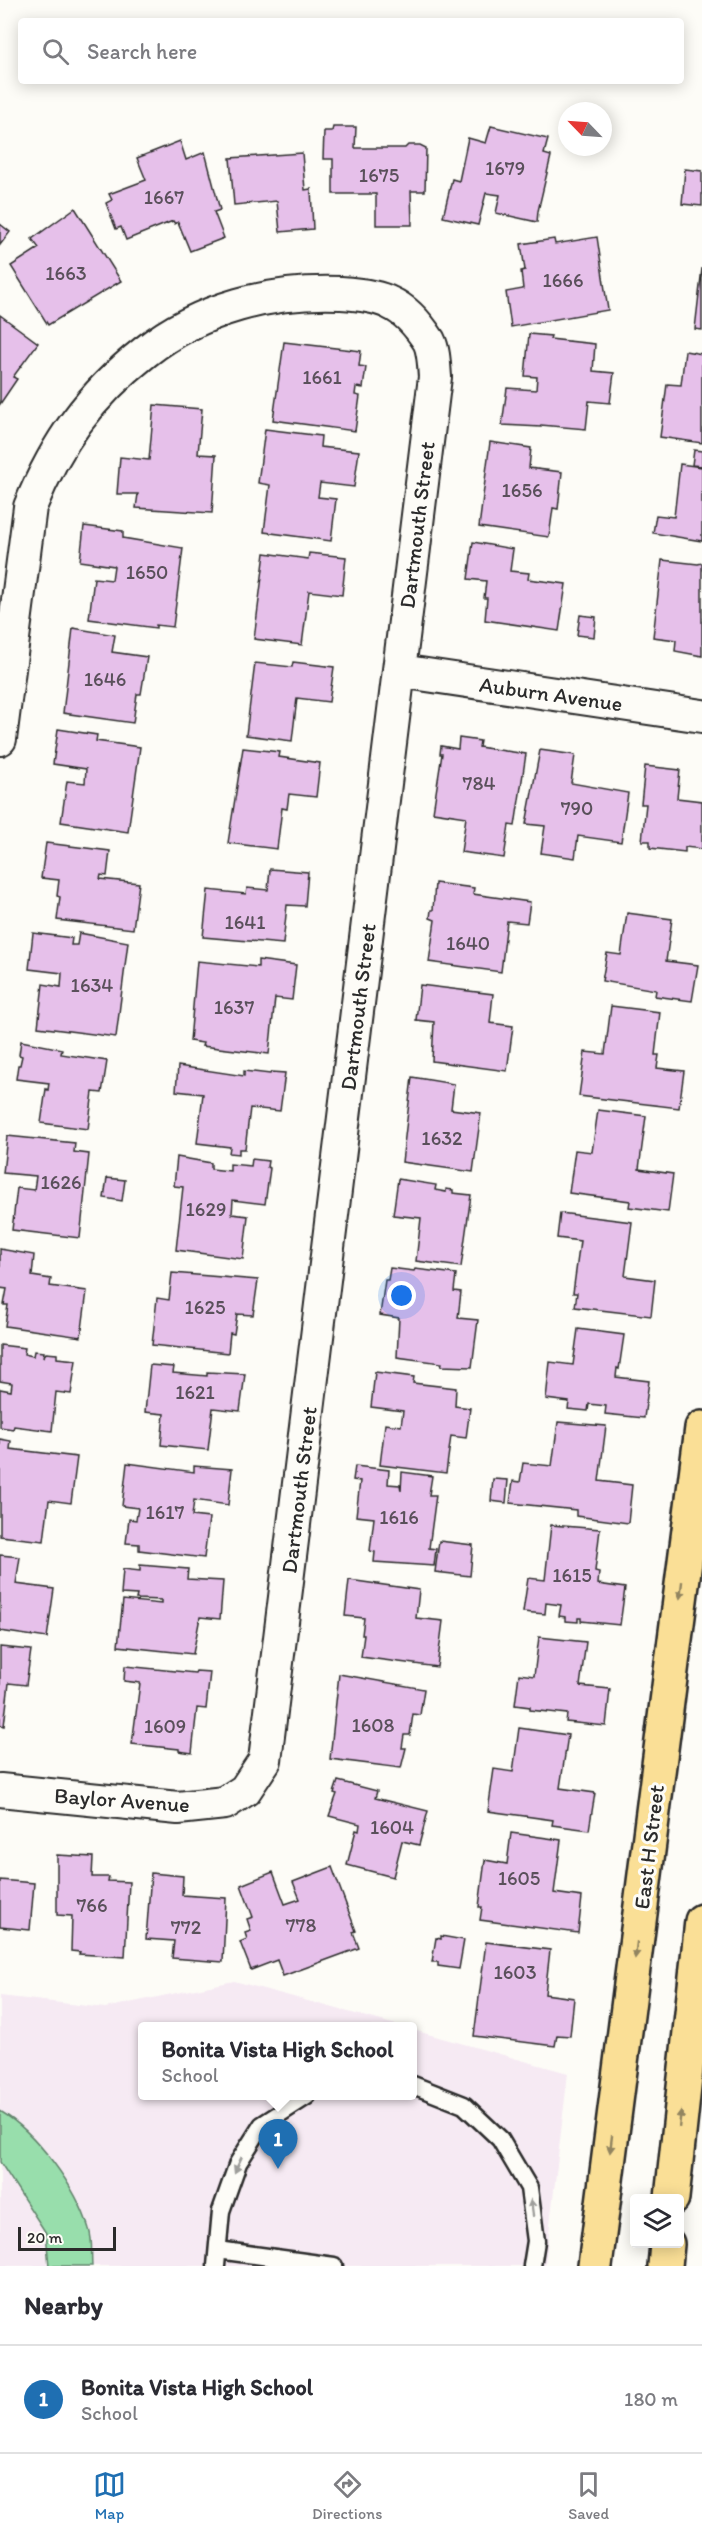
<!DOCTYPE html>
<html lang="en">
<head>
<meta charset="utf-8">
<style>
	:root { --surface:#fff; --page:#f7f7f7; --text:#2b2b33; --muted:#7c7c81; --line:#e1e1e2; --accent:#1f6fb2 }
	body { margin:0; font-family:Itim,sans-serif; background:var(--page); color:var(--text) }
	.controls { position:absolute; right:18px; bottom:18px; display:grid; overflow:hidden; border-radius:6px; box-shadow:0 3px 15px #0003 }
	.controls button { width:54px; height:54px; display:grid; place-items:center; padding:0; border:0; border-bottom:2px solid var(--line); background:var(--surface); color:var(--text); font:30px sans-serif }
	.compass { position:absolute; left:558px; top:102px; width:54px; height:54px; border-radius:50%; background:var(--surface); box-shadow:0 3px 15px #0003; rotate:295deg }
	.scale { position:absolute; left:18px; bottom:15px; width:98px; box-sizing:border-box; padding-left:6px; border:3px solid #2b2b2b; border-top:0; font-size:16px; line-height:21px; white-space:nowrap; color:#2b2b2b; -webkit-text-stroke:4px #fdfcf7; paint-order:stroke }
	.you { position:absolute; left:402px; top:1296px; width:21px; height:21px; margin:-15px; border:4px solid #fff; border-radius:50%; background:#1a73e8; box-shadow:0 0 0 9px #1a73e833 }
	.badge { display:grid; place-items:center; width:39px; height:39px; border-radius:50%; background:var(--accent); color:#fff; font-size:20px; font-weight:700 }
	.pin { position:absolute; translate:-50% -50px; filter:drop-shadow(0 2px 3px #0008) }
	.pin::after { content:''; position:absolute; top:32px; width:21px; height:18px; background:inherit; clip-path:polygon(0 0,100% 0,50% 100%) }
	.popup { position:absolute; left:138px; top:2022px; width:279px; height:78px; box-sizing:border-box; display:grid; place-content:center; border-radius:6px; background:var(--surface); filter:drop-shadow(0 2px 4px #0005); font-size:20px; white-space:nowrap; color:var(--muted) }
	.popup b { font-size:22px; color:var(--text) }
	.popup::after { content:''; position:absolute; left:50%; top:100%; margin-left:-12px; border:12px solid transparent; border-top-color:var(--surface) }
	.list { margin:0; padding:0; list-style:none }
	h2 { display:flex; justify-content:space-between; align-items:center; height:78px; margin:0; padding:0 24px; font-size:26px }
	h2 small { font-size:20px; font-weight:400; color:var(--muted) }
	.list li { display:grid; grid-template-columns:39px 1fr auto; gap:18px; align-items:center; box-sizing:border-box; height:108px; padding:0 24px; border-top:2px solid var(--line) }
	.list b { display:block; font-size:22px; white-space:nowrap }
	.list p { margin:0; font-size:20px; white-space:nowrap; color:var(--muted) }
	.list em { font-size:20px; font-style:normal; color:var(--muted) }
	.icon { flex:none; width:33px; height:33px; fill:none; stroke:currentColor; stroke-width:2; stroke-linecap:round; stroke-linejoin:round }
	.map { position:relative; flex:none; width:702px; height:2266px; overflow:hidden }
	.search { position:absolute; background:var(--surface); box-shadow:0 3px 15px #0003; left:18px; right:18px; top:18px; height:66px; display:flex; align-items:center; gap:15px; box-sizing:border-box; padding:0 21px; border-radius:6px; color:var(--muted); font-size:22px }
	.sheet { height:186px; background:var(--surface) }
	nav { display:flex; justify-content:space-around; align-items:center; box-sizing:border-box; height:84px; border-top:2px solid var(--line); background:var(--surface); font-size:16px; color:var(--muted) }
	nav a { display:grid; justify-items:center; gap:3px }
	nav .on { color:var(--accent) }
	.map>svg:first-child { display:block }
	.built { fill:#f6eaf3 }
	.green { fill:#98deac; stroke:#62846c; stroke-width:1.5 }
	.building { fill:#e6c0ea; stroke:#2b2b2b; stroke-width:1.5 }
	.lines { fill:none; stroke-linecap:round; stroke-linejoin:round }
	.service-casing { stroke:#2b2b2b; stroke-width:21 }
	.minor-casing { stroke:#2b2b2b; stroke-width:36 }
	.primary-casing { stroke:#2b2b2b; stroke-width:38 }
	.service { stroke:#fdfcf7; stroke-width:16 }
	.minor { stroke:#fdfcf7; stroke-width:32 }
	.primary { stroke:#fadf96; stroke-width:33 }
	.oneway { fill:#928560 }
	.oneway2 { fill:#9e9e9b }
	.labels { text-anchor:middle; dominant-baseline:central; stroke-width:6; stroke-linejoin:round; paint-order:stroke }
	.number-label { font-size:20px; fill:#5a505b }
	.street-label { font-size:22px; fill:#2b2b2b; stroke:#fdfcf7 }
</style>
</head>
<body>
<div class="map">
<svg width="702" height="2266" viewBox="0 0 702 2266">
	<rect width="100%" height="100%" fill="#fdfcf7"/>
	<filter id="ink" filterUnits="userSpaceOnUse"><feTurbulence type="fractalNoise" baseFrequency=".0167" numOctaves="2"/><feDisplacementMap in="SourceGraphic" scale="12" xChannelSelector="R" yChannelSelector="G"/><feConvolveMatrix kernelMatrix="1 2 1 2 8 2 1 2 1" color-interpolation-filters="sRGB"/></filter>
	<g filter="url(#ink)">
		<polygon class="built" points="234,1981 400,2026 143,2026 143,2096 413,2096 413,2030 568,2073 545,2266 0,2266 0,1996 105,2008"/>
		<path class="green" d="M 0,2111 C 36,2132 77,2188 89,2229 C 93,2240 91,2254 92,2266 L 49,2266 L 46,2233 L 0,2162 Z"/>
		<g class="building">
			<polygon points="491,126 548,139 544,154 551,156 538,211 537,222 496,213 500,195 486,193 478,225 443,217 452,179 459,181 468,138 486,143"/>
			<polygon points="333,127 356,127 355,148 405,148 408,145 420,145 426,148 425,191 411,191 412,225 376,225 376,194 333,194 333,159 323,159 324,131 332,131"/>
			<polygon points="180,141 186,160 205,152 220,210 214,212 224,238 190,251 178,222 175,224 173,221 126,240 121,227 116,229 106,203 112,200 109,194 146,180 137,158"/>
			<polygon points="302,153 305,190 311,189 313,229 280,232 277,201 234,205 230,158"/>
			<polygon points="685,169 702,171 702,206 682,204"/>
			<polygon points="75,208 121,281 48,325 11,266 39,248 32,239"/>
			<polygon points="0,224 10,232 0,245"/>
			<polygon points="597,237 608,310 511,327 506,292 523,289 521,271 525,270 521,244 554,239 555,244"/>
			<polygon points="702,268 702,330 695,329"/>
			<polygon points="0,315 38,343 13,377 17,379 0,404"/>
			<polygon points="529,334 551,336 550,339 595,344 593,371 614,373 610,403 589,401 586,429 541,425 541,427 502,425 507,388 536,390 537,377 525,376"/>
			<polygon points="284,342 361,351 359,366 366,367 363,388 356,387 355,395 360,396 355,431 273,420"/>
			<polygon points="685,351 702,354 702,443 660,437 667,384 681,385"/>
			<polygon points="154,405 202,409 198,454 216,455 212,513 136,508 138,494 117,494 120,457 149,460"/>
			<polygon points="265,429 321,436 320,447 359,451 354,487 320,483 318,497 336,499 331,541 264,532 270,485 258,483"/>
			<polygon points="490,442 531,448 529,468 562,472 558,509 553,508 549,537 479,527"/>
			<polygon points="694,450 702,451 702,466 692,465"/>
			<polygon points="680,464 702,467 702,541 653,533 656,515 674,517"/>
			<polygon points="84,526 123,531 123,538 183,548 173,627 156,625 156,628 89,619 94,578 112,580 114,566 80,561"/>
			<polygon points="473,542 513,549 510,571 529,573 528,579 566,584 559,631 485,620 487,598 484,598 486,581 468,579"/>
			<polygon points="265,553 308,559 309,553 346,557 342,595 309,591 302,645 254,639"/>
			<polygon points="662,560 698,564 702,563 702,656 675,651 676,640 653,637"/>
			<polygon points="580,615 596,617 594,637 577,635"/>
			<polygon points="73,628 115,635 112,652 147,657 141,694 137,694 133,723 63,713"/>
			<polygon points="293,662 334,667 329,702 297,698 292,741 246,735 255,663 292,667"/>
			<polygon points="58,729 97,735 96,741 140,747 128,832 61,822 67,781 85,783 86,769 53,764"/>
			<polygon points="459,738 480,741 479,747 526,754 515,826 509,825 504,858 461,852 466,817 433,812 442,754 440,754 441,746 458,749"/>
			<polygon points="243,748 280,752 279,757 320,763 316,797 289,794 287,809 282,808 277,849 228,843"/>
			<polygon points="540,750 575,755 571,783 628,793 621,842 578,836 575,858 541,853 545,826 526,824"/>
			<polygon points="645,766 680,770 677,798 702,801 702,849 685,847 685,852 650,848 650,841 642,841 646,804 641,804"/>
			<polygon points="46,843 110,851 107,876 101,875 100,879 139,883 133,929 57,920 60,897 57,896 59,880 41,878"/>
			<polygon points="270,869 308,872 305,906 287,905 283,944 203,937 208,890 246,894 247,888 268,890"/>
			<polygon points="435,883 474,888 473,894 530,902 527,923 507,921 501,972 429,962 435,920 430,918 431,910 433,910"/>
			<polygon points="627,913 672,919 666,961 698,965 692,1001 655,996 656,990 602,981 607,953 621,955"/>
			<polygon points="33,933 72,938 71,945 77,945 79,933 128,942 116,1037 38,1027 43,984 61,987 62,973 29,969"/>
			<polygon points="258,960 296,965 292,1000 275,998 269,1054 202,1046 203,1043 190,1041 197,961 258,967"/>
			<polygon points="420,985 493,994 490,1023 513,1026 507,1071 432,1061 434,1022 416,1020"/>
			<polygon points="611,1006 660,1012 655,1055 659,1055 657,1068 684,1071 679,1108 579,1096 585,1052 605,1054"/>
			<polygon points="21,1041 62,1049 61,1054 107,1061 102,1093 93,1092 88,1129 41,1123 46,1089 48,1090 49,1083 16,1079 18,1065 20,1065 22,1056 19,1055"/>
			<polygon points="178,1066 244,1076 244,1071 270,1074 271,1072 285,1073 280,1111 250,1108 245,1149 239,1149 239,1154 229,1153 230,1147 197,1143 203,1094 176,1091"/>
			<polygon points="412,1077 454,1084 451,1109 481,1113 473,1172 402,1162"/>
			<polygon points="598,1110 646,1116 639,1169 673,1174 668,1212 629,1207 630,1201 569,1193 575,1150 592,1152"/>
			<polygon points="7,1136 75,1143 74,1152 89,1154 80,1238 12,1230 17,1188 34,1190 36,1176 3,1173"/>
			<polygon points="177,1157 211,1163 211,1169 230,1171 230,1164 251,1166 252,1159 268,1161 267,1167 270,1168 265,1204 233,1200 232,1214 248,1216 243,1259 176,1250 183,1187 174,1186"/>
			<polygon points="107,1178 125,1180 122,1201 104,1198"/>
			<polygon points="398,1179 436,1185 435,1190 446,1192 446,1189 453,1190 453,1193 471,1195 461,1267 416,1261 421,1218 393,1215"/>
			<polygon points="560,1213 632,1222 625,1276 655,1280 651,1316 575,1307 577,1293 573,1293 580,1241 557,1238"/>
			<polygon points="0,1249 34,1255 32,1276 51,1279 50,1286 87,1291 81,1337 5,1326 8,1305 4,1305 7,1289 0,1288"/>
			<polygon points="390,1268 414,1271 415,1269 456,1274 454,1291 461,1292 458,1318 478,1320 472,1367 441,1366 442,1363 397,1357 399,1318 380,1315 385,1280 388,1280"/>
			<polygon points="172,1273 258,1280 253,1315 237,1314 234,1334 230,1333 228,1353 152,1345 157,1298 169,1300"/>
			<polygon points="578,1329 624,1335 619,1369 617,1368 616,1377 649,1381 644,1418 605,1414 606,1406 589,1404 588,1411 568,1409 569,1402 546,1399 550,1362 573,1365"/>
			<polygon points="0,1345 25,1348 24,1354 33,1356 34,1351 44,1352 43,1357 46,1353 57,1354 57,1358 76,1360 71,1394 56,1392 52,1431 14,1426 13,1429 0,1427 0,1389 11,1391 12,1383 0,1381"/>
			<polygon points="150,1365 174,1367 173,1373 207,1376 207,1372 245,1374 240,1411 213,1408 208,1450 161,1445 164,1414 145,1412"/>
			<polygon points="375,1372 414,1377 413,1383 456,1388 455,1406 470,1408 466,1438 451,1436 446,1473 380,1465 385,1424 401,1426 403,1411 371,1407"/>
			<polygon points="558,1422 606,1426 599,1481 632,1485 628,1523 576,1516 576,1510 510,1503 513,1481 520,1482 523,1463 552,1466"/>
			<polygon points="0,1439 11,1441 10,1449 77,1457 71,1503 49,1500 44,1541 0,1536"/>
			<polygon points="127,1463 194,1472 194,1466 232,1469 228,1505 194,1500 192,1516 209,1518 204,1558 139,1550 139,1544 126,1543 129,1519 136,1520 138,1508 122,1506"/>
			<polygon points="355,1466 389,1470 388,1484 400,1485 401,1491 402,1472 432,1476 429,1495 436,1495 429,1548 436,1549 434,1566 374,1562 375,1552 370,1551 374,1518 356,1516 360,1481 353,1480"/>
			<polygon points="493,1479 508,1480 506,1503 491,1501"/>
			<polygon points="551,1525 600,1529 595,1571 599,1572 598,1584 625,1588 620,1625 581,1621 581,1618 578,1618 578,1622 565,1621 565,1617 559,1616 561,1605 546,1603 545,1614 523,1612 528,1578 545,1580"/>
			<polygon points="439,1541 473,1545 470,1576 435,1572"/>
			<polygon points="0,1555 20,1557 16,1584 54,1589 47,1638 0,1631"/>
			<polygon points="140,1565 188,1569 187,1579 223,1581 220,1619 200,1617 193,1654 118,1646 123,1600 161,1604 161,1600 136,1599 137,1595 121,1594 123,1569 140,1571"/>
			<polygon points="349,1580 419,1590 416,1618 443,1621 437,1667 361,1657 364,1635 362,1635 364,1618 345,1616"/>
			<polygon points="539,1637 586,1642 580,1686 610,1689 606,1726 566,1722 567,1714 530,1710 530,1707 515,1705 519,1674 534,1676"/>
			<polygon points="0,1647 31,1650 26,1685 9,1683 4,1726 0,1725"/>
			<polygon points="125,1666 195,1673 196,1671 210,1672 206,1709 197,1708 192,1753 179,1751 179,1749 132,1744 140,1683 124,1681"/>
			<polygon points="339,1674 424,1689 420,1715 413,1714 410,1735 404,1735 402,1748 406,1748 401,1768 330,1759"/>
			<polygon points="519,1728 568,1735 560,1788 595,1793 589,1830 552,1825 553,1820 488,1811 494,1769 513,1772"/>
			<polygon points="338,1781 377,1791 375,1798 428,1811 419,1845 402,1841 393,1877 347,1865 356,1830 359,1831 360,1824 329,1816 337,1794 334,1793"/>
			<polygon points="511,1833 561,1840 554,1893 582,1897 578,1933 480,1920 482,1907 479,1907 485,1860 507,1864"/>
			<polygon points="57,1855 93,1857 92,1877 109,1877 108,1881 129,1882 125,1957 79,1954 80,1952 71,1951 72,1916 57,1915"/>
			<polygon points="332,1867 356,1931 353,1932 359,1948 283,1976 277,1960 251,1970 240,1942 247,1939 245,1933 251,1931 247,1919 253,1917 241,1885 273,1872 285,1904 300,1899 293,1882"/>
			<polygon points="151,1873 183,1876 182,1895 226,1898 223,1962 172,1958 174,1941 146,1939"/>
			<polygon points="0,1880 34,1883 30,1930 0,1927"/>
			<polygon points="441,1936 464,1940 459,1969 438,1966 438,1962 432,1962 436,1938 441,1939"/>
			<polygon points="486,1942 550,1950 545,1994 574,1998 570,2036 557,2035 555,2046 474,2036"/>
		</g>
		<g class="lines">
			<g class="service-casing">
				<g id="service">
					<polyline points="413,2085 464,2105 500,2139 529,2188 536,2241 532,2266"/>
					<polyline points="218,2250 334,2266"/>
					<polyline points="216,2266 221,2211 238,2163 262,2125 307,2096"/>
				</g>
			</g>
			<g class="minor-casing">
				<g id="minor">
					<polyline points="400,671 702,716"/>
					<path d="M 0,739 L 30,507 C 56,443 90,395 145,352 C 200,308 273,290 341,293 C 357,294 377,296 390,303 C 406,310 420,327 429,341 C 434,351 434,366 435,377 L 265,1760 L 245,1790 L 225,1803 L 178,1808 L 0,1790"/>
				</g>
			</g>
			<g class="primary-casing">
				<g id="primary">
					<polyline points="672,2198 702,1921"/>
					<polyline points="595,2266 702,1428"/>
					<polyline points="665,2266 667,2244"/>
				</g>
			</g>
			<use href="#service" class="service"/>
			<use href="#minor" class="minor"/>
			<use href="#primary" class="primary"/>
		</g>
		<defs><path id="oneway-solid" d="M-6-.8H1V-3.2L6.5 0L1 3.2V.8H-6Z" transform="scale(1.5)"/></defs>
		<g class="oneway">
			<use href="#oneway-solid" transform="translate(681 1590) rotate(97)"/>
			<use href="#oneway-solid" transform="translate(636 1950) rotate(97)"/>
			<use href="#oneway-solid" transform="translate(680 2119) rotate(-84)"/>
			<use href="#oneway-solid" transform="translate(611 2144) rotate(97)"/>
		</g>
		<g class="oneway2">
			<use href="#oneway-solid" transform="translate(238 2165) rotate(115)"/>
			<use href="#oneway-solid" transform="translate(532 2208) rotate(-98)"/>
		</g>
	</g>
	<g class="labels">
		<g class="number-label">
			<text x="505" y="168">1679</text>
			<text x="379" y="175">1675</text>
			<text x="164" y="197">1667</text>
			<text x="66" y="273">1663</text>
			<text x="563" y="280">1666</text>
			<text x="322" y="377">1661</text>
			<text x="522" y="490">1656</text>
			<text x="147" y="572">1650</text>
			<text x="105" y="679">1646</text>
			<text x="479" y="783">784</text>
			<text x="577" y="808">790</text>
			<text x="245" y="922">1641</text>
			<text x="468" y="943">1640</text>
			<text x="92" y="985">1634</text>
			<text x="234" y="1007">1637</text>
			<text x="442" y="1138">1632</text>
			<text x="61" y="1182">1626</text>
			<text x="206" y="1209">1629</text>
			<text x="205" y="1307">1625</text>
			<text x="195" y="1392">1621</text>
			<text x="165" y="1512">1617</text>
			<text x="399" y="1517">1616</text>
			<text x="572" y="1575">1615</text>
			<text x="373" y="1725">1608</text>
			<text x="165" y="1726">1609</text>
			<text x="392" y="1827">1604</text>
			<text x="519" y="1878">1605</text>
			<text x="92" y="1905">766</text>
			<text x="301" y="1925">778</text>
			<text x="186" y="1927">772</text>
			<text x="515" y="1972">1603</text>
		</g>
		<g class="street-label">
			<text transform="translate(417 525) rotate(-83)">Dartmouth Street</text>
			<text transform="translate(551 694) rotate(8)">Auburn Avenue</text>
			<text transform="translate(358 1007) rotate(-83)">Dartmouth Street</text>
			<text transform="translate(299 1490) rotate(-83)">Dartmouth Street</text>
			<text transform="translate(122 1800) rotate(4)">Baylor Avenue</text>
			<text transform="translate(649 1847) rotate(-83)">East H Street</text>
		</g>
	</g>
</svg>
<div class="controls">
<button><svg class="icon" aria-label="layers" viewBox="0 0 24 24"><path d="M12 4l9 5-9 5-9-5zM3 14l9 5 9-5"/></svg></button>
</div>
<svg class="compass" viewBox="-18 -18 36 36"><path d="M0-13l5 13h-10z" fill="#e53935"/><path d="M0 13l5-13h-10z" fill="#7c7c81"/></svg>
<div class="scale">20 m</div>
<div class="you"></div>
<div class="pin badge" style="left:278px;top:2169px">1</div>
<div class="popup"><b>Bonita Vista High School</b>School</div>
<div class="search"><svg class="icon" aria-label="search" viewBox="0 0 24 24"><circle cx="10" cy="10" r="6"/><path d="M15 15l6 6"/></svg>Search here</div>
</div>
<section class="sheet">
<h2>Nearby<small></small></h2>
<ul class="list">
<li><span class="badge">1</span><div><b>Bonita Vista High School</b><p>School</p></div><em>180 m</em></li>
</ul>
</section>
<nav>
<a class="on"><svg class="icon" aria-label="map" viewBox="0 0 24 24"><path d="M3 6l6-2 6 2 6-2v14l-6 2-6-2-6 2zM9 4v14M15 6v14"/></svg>Map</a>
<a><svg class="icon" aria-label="directions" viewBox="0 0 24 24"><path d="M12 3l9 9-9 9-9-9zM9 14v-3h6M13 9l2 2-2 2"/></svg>Directions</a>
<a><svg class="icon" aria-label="saved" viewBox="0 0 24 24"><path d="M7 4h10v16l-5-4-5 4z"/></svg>Saved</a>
</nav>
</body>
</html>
